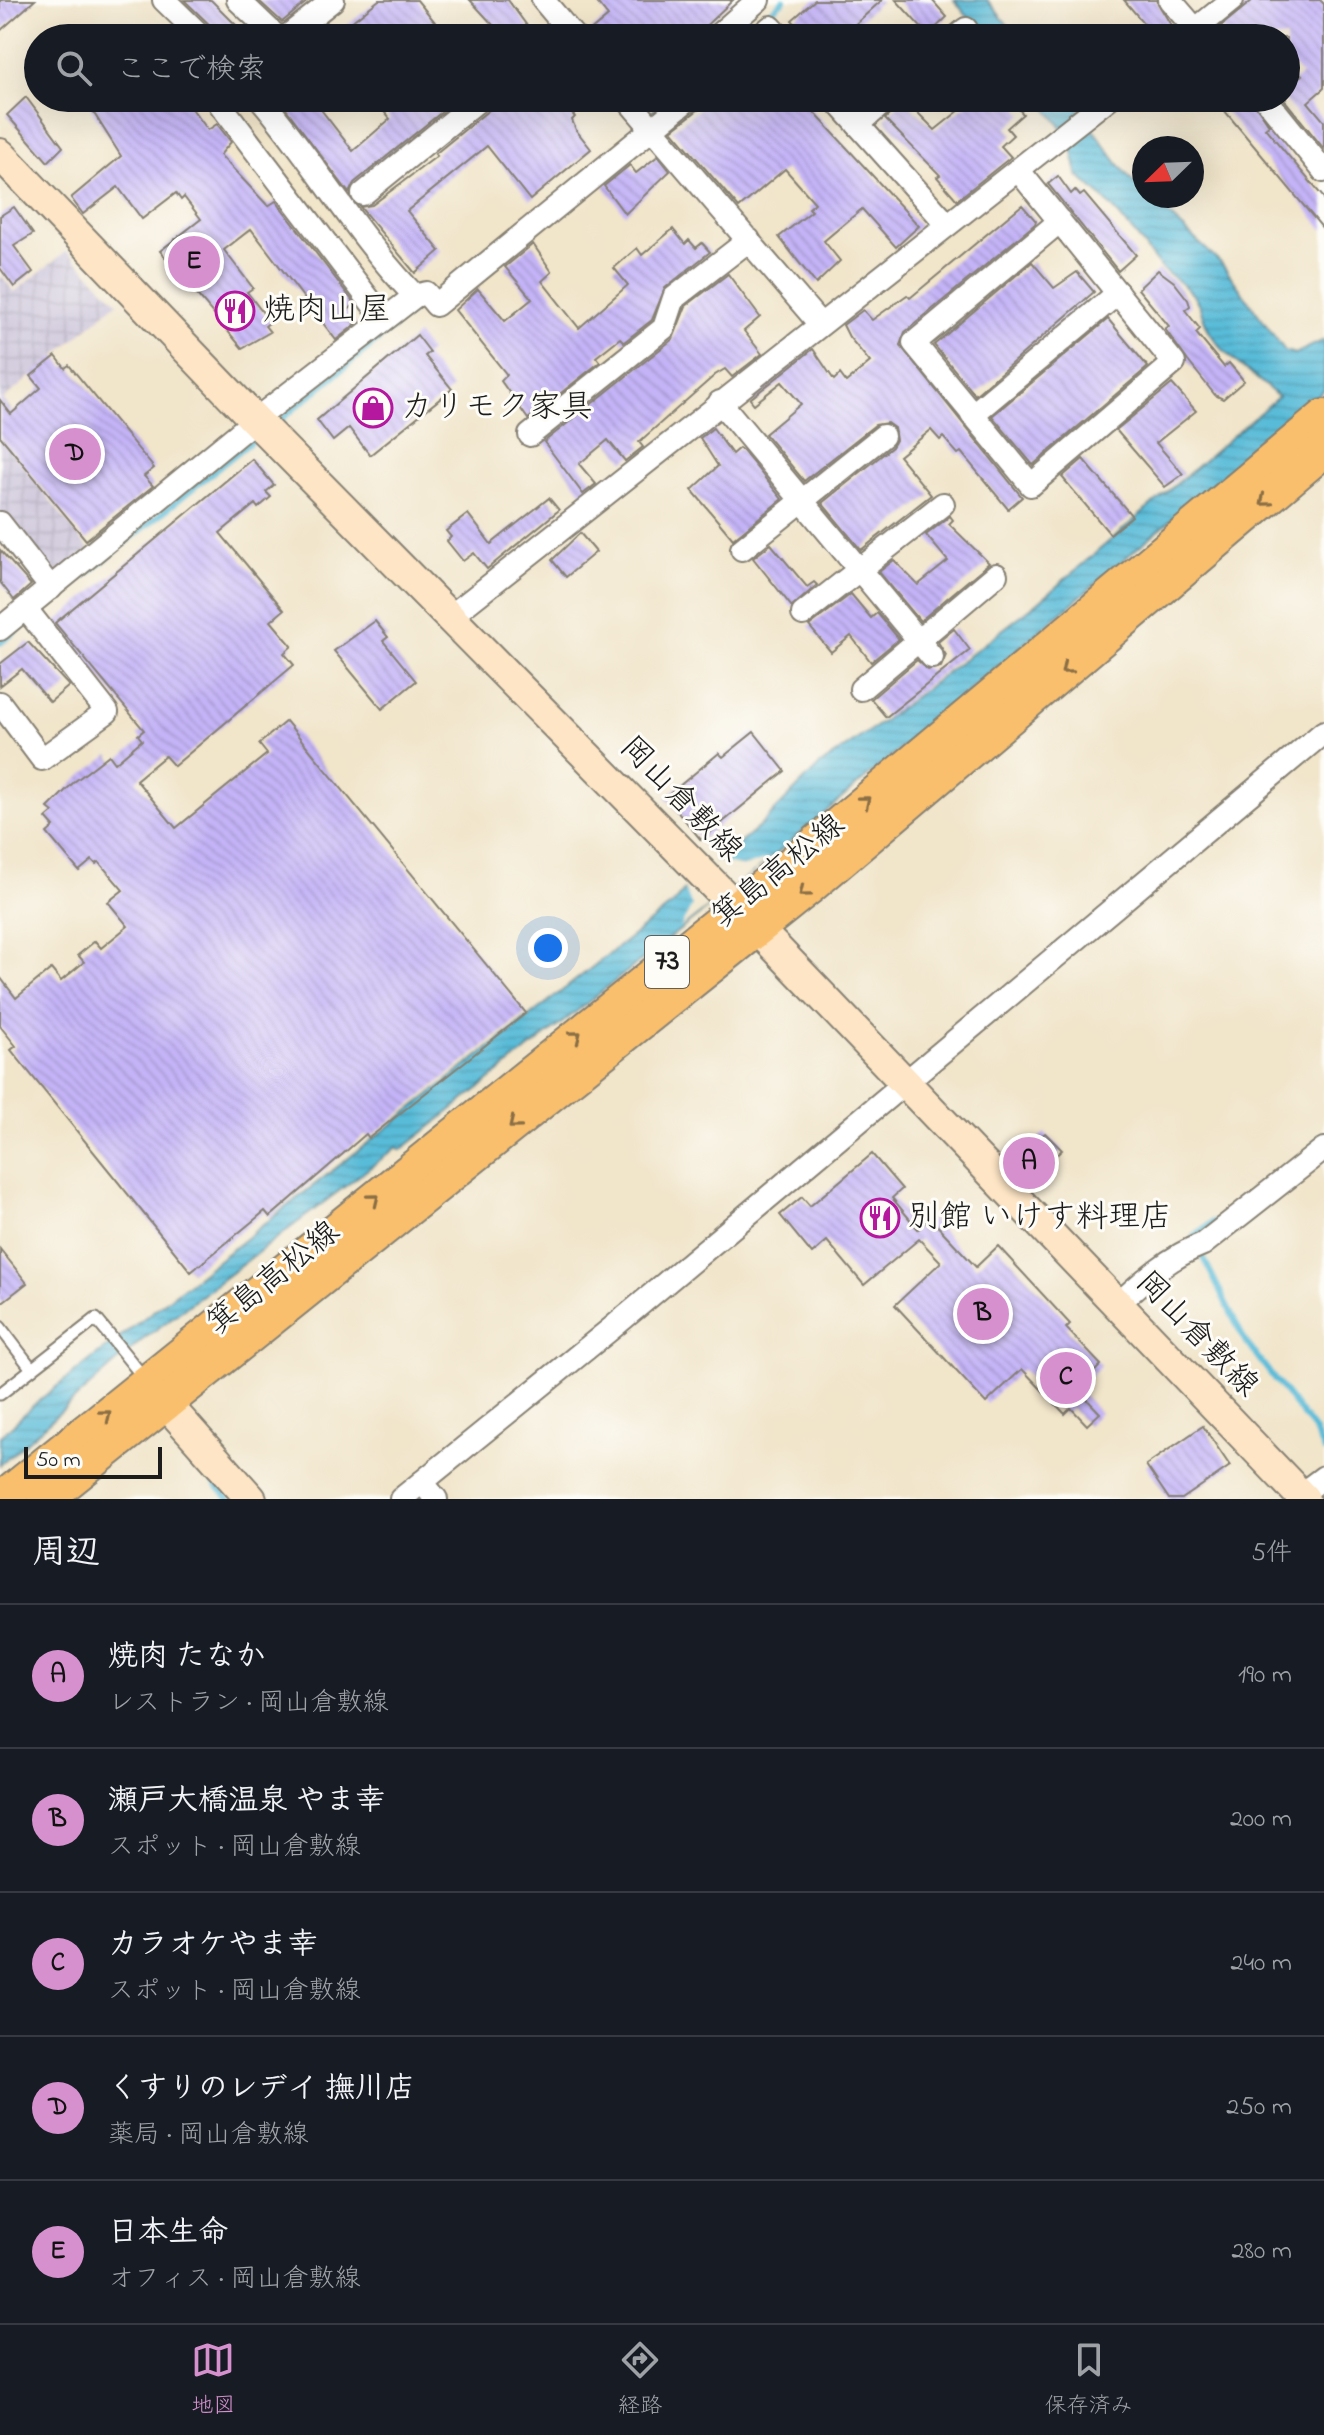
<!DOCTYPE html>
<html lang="ja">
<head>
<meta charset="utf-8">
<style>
	:root { --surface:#171b24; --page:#20242c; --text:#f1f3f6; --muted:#9ea1a6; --line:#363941; --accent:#d690ce }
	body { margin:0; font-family:"Indie Flower","Klee One",sans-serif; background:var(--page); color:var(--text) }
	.compass { position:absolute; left:1132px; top:136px; width:72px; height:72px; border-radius:50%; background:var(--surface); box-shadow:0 8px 32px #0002; rotate:247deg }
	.scale { position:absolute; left:24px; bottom:20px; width:138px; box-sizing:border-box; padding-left:8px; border:4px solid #1c1c1c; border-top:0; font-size:22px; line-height:28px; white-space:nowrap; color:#1c1c1c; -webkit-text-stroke:6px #fdfcf7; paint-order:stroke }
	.you { position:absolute; left:548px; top:948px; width:28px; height:28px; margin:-20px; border:6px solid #fff; border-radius:50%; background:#1a73e8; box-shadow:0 0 0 12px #1a73e833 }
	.badge { display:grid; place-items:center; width:52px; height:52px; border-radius:50%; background:var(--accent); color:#111; font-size:26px; font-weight:700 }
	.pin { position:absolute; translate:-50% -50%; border:4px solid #fff; box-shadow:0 2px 8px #0006 }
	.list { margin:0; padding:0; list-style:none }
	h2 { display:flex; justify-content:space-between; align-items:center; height:104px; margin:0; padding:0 32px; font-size:34px }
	h2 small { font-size:26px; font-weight:400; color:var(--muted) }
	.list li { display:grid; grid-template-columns:52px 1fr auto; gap:24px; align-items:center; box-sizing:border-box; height:144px; padding:0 32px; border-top:2px solid var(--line) }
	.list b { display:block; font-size:30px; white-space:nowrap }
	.list p { margin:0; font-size:26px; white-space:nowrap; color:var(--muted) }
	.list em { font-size:26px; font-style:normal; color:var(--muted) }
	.icon { flex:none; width:44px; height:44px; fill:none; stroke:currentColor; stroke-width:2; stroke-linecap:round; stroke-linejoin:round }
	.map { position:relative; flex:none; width:1324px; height:1499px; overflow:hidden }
	.search { position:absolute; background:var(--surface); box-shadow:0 8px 32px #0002; left:24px; right:24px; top:24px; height:88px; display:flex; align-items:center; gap:20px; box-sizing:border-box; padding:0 28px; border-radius:44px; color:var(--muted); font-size:30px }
	.sheet { height:824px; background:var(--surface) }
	nav { display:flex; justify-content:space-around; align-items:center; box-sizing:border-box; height:112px; border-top:2px solid var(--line); background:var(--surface); font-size:22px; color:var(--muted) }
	nav a { display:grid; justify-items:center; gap:4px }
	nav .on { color:var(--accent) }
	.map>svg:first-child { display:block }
	.industrial { fill:url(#industrial-grid) }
	.water { fill:url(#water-rules); stroke:#3a6c7a; stroke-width:2 }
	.pier { fill:#f1e5ca }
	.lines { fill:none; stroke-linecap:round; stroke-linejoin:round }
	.stream { stroke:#59bbd8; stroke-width:6 }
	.building { fill:url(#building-back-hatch) }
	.lane-casing { stroke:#868073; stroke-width:15 }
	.street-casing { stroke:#868073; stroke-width:26 }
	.secondary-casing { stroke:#868073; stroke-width:34 }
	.primary-casing { stroke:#868073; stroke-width:38 }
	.lane { stroke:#fff; stroke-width:11 }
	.street { stroke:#fff; stroke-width:22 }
	.secondary { stroke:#fde5c5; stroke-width:30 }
	.primary { stroke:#f9bf6d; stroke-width:34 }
	.oneway { stroke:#8a6e44 }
	.labels { text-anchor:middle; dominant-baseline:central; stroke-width:6; stroke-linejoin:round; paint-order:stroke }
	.shield { fill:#fdfcf7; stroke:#605f5e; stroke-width:2 }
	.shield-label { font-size:30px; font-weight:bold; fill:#1c1c1c }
	.poi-label { font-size:32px; fill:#1c1c1c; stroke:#fdfcf7; text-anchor:start }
	.street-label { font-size:32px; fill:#1c1c1c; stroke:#fdfcf7 }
</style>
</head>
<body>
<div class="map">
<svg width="1324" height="1499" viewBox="0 0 1324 1499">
	<defs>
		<pattern id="industrial-grid" width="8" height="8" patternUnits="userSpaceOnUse" patternTransform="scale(2)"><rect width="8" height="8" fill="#c8c0d8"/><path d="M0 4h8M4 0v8" fill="none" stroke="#aba4b9"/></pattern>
		<pattern id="water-rules" width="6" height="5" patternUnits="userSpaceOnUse" patternTransform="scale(2)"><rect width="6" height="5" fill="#59bbd8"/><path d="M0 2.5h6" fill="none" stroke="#4da0b9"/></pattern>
		<pattern id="building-back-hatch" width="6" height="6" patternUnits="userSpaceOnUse" patternTransform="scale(2)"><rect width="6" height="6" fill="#c4b4f7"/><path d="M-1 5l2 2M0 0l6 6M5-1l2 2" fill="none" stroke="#a89ad3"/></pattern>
	</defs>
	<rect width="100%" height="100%" fill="#fdfcf7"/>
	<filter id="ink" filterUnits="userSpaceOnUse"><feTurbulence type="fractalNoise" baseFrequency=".0125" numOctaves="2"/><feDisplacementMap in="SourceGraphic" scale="16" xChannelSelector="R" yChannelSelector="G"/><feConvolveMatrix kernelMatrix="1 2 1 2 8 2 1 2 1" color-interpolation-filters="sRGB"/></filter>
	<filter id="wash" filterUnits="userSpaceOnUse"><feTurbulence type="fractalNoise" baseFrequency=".006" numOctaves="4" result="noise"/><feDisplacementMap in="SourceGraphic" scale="32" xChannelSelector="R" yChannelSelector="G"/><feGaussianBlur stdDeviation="1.8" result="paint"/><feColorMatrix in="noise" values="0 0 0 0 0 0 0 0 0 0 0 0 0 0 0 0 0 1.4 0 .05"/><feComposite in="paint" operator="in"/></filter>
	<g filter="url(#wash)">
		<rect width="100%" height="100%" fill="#f1e5ca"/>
		<g class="industrial">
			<polygon points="67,251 118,302 3,400 12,411 0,422 0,274 14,292"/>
			<polygon points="0,437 89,550 58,574 48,573 0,513"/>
		</g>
		<g class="water">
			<polygon points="954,0 987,0 1019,38 985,38"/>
			<path d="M 1038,98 L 1071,98 C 1087,120 1132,187 1148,196 L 1221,263 L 1285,351 L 1295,354 L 1324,340 L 1324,390 L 776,854 L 401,1150 L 397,1147 L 141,1341 L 0,1465 L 0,1437 L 37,1402 L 673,904 L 687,887 L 759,827 L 819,766 L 878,725 L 1036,604 L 1278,397 C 1257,376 1227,360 1211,334 C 1203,322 1202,305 1193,295 C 1183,282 1166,275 1156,262 C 1137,235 1105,196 1078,176 C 1072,137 1062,126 1038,98 Z"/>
		</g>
		<polygon class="pier" points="770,858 757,869 680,928 692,906 684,889 717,861 744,867"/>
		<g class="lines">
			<g class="stream">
				<polyline points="740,38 784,0"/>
				<polyline points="649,118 670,98"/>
				<polyline points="272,427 424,302"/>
				<polyline points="37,614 259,435"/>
				<polyline points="0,643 29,621"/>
				<polyline points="1314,1144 1324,1136"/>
				<polyline points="1196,1241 1194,1236 1213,1222"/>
				<polyline points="1200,1251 1245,1341 1315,1431 1324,1451"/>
				<polyline points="168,1430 229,1499"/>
			</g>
		</g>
		<g id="blocks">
			<g class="building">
				<polygon points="0,0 35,0 0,31"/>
				<polygon points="184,0 211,0 246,35 250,31 258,38 217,38 213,28"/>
				<polygon points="258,0 309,0 282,22"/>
				<polygon points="379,0 417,0 448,38 412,38 400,23 381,38 331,38"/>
				<polygon points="470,0 508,0 536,38 505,38"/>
				<polygon points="595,0 733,0 693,38 589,38 588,33 608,16"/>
				<polygon points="815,0 882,0 840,38 808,38 792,20"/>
				<polygon points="896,0 932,0 947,17 928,35"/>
				<polygon points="1124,0 1156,0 1172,27 1156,38"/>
				<polygon points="1253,0 1320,0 1324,4 1324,88 1308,102 1324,121 1324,149 1283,98 1286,98 1286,88 1302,75 1286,57 1286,38 1229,38 1220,27"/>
				<polygon points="26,97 63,147 48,162 7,115"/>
				<polygon points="103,98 184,98 208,130 217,124 231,142 220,155 268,206 276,201 355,304 346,312 356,324 336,340 251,229 224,250 253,288 247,292 270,322 265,326 270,332 242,348 160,251 201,219 184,197 181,200 176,193 142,219 118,187 83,214 71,198 121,156 90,107"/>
				<polygon points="278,98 312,98 353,151 390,119 373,98 459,98 354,183 349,193"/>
				<polygon points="495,98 542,98 553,110 563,103 575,117 572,120 576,130 591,149 530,200 487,146 407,211 440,251 415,273 360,207 372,205 437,156 435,154 490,109"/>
				<polygon points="719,98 801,98 919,226 896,247 862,209 824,241 840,261 816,284 779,237 812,211 809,208 815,203 785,169 739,208 672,130 699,109 704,99 710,106"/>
				<polygon points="975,98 1010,98 1023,114 1007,128 1013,135 1001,146 1011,157 957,200 937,177 940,175 885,119 904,99 935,130"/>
				<polygon points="1214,98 1251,98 1269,125 1265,128 1324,198 1324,230"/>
				<polygon points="658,156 670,171 625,214 604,186 630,165 636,173"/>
				<polygon points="1058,176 1071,194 1075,190 1080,196 1084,193 1136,255 1118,271 1048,184"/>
				<polygon points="1022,205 1036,221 1035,224 905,332 900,345 1022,497 1008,509 961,452 958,454 943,437 940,440 931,430 899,456 931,495 861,550 822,503 892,447 896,440 894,428 887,423 875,425 804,481 765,434 801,404 782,382 754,404 750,399 813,349 834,380 840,374 846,382 870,362 849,337 843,325 863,310 872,320 907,295 910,298"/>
				<polygon points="14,207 33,234 14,246 33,272 14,287 0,268 0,216"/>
				<polygon points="673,229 685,244 689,240 696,248 702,243 710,252 665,288 652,320 624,342 620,338 596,357 600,362 528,419 501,381 507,375 455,310 478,289 505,321 532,299 505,267 533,244 552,272 542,281 579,328 628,285 614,268 637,248 642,255"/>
				<polygon points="1032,262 1054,288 1077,272 1094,292 975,395 934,345"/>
				<polygon points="1158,270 1174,282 1188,300 1190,306 1185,310 1200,329 1196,333 1224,367 1229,363 1244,381 1223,399 1215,395 1188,361 1165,329 1169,326 1138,289"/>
				<polygon points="728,274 760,317 744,331 762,354 732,377 725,369 715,375 639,442 643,447 625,461 608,440 579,464 596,484 583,494 544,442 673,339 686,306"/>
				<polygon points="1108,319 1148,367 1033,465 992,416"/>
				<polygon points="417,335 430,352 425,356 452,389 370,455 349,428 333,441 317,420"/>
				<polygon points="56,356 65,368 69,365 154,468 144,476 153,486 86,540 0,436 0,400 11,414 41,388 31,376"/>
				<polygon points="1172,384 1196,411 1156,443 1183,474 1165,487 1116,430"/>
				<polygon points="713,428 732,454 739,448 743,451 782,499 733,539 692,490 718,466 700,438"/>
				<polygon points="252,459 274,485 266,492 271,497 258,508 255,504 220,533 284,610 271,621 292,646 284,653 294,665 174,766 165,756 136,780 176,828 267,754 259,744 286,721 526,1013 369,1138 366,1134 270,1217 265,1211 191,1272 11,1050 16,1046 0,1026 0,977 16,998 51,969 61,981 84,962 78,955 95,941 101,948 128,926 108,902 123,890 99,862 96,864 92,860 79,871 47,833 54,827 46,818 53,812 48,808 74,782 109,755 115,763 142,740 138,735 144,730 55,623"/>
				<polygon points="1083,459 1132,516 1110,534 1062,477"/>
				<polygon points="549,498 559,510 487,569 474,553 463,561 447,541 451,537 446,531 468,514 491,544"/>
				<polygon points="950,516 953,520 949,524 989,563 920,621 879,572 894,560 918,585 948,561 926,535"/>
				<polygon points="580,533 596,552 566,577 552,560"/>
				<polygon points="771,544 807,587 814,582 817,585 792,607 753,558"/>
				<polygon points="0,550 31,585 14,600 0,582"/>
				<polygon points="851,594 871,618 877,613 899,639 871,662 851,636 831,652 809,626"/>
				<polygon points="375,621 388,637 383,641 416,681 382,709 334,651"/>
				<polygon points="954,629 970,650 886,717 871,699 917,660 928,670 941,667 946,655 938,642"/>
				<polygon points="28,642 69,686 50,702 22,669 0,686 0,664"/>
				<polygon points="754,732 785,771 701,840 666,797 719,753 723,757"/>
				<polygon points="1045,1133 1062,1150 1029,1180 1012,1160"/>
				<polygon points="872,1154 902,1189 892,1198 918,1229 930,1218 976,1267 998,1246 1070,1324 1066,1328 1101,1365 1077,1389 1100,1413 1087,1425 1071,1408 1065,1414 1022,1369 986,1403 895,1305 941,1262 919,1239 864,1285 827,1241 812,1254 780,1215 802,1197 810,1206"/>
				<polygon points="0,1249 27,1283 0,1304"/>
				<polygon points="1203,1426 1230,1466 1182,1499 1169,1499 1146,1465"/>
			</g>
		</g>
	</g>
	<g filter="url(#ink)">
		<use href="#blocks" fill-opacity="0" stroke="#868073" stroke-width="2"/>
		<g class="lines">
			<g class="lane-casing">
				<g id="lane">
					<polyline points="0,1327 32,1369"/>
					<polyline points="0,1394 96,1319 144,1378"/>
				</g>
			</g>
			<g class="street-casing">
				<g id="street">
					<polyline points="164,0 203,38"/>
					<polyline points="238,0 278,38"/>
					<polyline points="543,0 575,38"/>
					<polyline points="1170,0 1196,30"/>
					<polyline points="285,38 333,0"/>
					<polyline points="715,38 758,0"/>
					<polyline points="758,38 771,27 781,38"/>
					<polyline points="956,38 966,29"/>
					<polyline points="1185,38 1232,0"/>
					<polyline points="626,98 819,323"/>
					<polyline points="834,98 946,223"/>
					<polyline points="1265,98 1324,171"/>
					<polyline points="220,104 384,319"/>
					<polyline points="858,125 888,98"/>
					<polyline points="1019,171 1174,363 1031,485 914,343 1060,221"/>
					<polyline points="363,194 481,98"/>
					<polyline points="415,296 426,293 436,305 690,98"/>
					<polyline points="720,402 932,657"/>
					<polyline points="972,415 1118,293"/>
					<polyline points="530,435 664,328 674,298 749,240"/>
					<polyline points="0,523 51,588"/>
					<polyline points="742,549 883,436"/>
					<polyline points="803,614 943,504"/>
					<polyline points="451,616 1109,98"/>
					<path d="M 0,629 L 255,420 L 415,296 C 355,234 316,163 260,98"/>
					<polyline points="861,689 996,575"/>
					<polyline points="0,703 42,759 107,712 26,609"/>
					<path d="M 1117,1305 C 1144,1280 1169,1257 1203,1244 L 1324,1149"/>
					<polyline points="422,1482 436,1499"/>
					<polyline points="1300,1495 1324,1477"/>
					<polyline points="401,1499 612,1328 1324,732"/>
				</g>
			</g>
			<g class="secondary-casing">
				<g id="secondary">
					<polyline points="0,154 255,420 776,948 1304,1499"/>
					<polyline points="151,1387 251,1499"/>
				</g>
			</g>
			<g class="primary-casing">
				<g id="primary">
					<polyline points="2,1499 790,865 1324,417"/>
					<polyline points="46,1499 808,888 1324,450"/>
				</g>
			</g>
			<use href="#lane" class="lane"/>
			<use href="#street" class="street"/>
			<use href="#secondary" class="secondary"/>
			<use href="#primary" class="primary"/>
		</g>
		<defs><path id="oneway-chevron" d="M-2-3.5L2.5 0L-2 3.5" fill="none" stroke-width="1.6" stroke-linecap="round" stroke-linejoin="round" transform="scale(2)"/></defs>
		<g class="oneway">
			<use href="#oneway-chevron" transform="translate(1265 501) rotate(140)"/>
			<use href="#oneway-chevron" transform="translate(1066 669) rotate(140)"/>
			<use href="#oneway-chevron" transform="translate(865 801) rotate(-40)"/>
			<use href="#oneway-chevron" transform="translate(804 892) rotate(141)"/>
			<use href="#oneway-chevron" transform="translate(576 1036) rotate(-39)"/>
			<use href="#oneway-chevron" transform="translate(514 1124) rotate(141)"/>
			<use href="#oneway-chevron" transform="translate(374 1199) rotate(-39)"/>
			<use href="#oneway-chevron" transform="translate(106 1415) rotate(-39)"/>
		</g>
	</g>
	<defs>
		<g id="restaurant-ring" transform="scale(2)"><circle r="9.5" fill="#fdfcf7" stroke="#b5179e" stroke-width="1.5"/><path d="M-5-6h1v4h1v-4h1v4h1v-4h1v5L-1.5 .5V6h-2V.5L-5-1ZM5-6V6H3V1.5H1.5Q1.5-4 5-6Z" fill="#b5179e"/></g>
		<g id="shop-ring" transform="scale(2)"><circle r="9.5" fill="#fdfcf7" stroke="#b5179e" stroke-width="1.5"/><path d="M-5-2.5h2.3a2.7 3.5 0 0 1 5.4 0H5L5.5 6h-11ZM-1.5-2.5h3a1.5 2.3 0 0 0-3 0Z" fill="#b5179e"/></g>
	</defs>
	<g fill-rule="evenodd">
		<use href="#restaurant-ring" x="235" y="311"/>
		<use href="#shop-ring" x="373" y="408"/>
		<use href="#restaurant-ring" x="880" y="1218"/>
	</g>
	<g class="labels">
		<rect class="shield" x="645" y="936" width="44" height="52" rx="6"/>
		<g class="shield-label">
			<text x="667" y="962">73</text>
		</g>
		<g class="poi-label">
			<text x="263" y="311">焼肉山屋</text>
			<text x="401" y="408">カリモク家具</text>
			<text x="908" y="1218">別館 いけす料理店</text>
		</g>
		<g class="street-label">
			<text transform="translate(680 800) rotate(46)">岡山倉敷線</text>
			<text transform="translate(779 872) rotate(-39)">箕島高松線</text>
			<text transform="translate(274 1279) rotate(-39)">箕島高松線</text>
			<text transform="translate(1196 1335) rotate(46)">岡山倉敷線</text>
		</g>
	</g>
</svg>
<svg class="compass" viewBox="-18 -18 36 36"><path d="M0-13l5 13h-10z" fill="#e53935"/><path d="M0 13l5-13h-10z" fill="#9ea1a6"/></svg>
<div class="scale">50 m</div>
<div class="you"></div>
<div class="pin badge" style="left:1029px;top:1163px">A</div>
<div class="pin badge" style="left:983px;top:1314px">B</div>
<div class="pin badge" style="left:1066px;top:1378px">C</div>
<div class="pin badge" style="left:75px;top:454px">D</div>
<div class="pin badge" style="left:194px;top:262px">E</div>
<div class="search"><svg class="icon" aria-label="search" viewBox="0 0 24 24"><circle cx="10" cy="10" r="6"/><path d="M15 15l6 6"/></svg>ここで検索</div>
</div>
<section class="sheet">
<h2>周辺<small>5件</small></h2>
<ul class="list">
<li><span class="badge">A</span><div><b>焼肉 たなか</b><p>レストラン · 岡山倉敷線</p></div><em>190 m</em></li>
<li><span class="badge">B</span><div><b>瀬戸大橋温泉 やま幸</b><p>スポット · 岡山倉敷線</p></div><em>200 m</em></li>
<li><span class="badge">C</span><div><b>カラオケやま幸</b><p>スポット · 岡山倉敷線</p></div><em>240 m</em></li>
<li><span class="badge">D</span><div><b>くすりのレデイ 撫川店</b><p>薬局 · 岡山倉敷線</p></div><em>250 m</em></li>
<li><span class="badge">E</span><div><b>日本生命</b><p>オフィス · 岡山倉敷線</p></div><em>280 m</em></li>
</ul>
</section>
<nav>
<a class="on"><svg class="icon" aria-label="map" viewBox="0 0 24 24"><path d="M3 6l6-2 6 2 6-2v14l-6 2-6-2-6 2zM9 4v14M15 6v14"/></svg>地図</a>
<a><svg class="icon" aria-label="directions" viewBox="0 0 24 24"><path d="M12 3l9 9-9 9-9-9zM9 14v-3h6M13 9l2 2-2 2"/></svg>経路</a>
<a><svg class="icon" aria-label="saved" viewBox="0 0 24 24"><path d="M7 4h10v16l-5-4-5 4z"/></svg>保存済み</a>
</nav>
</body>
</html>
